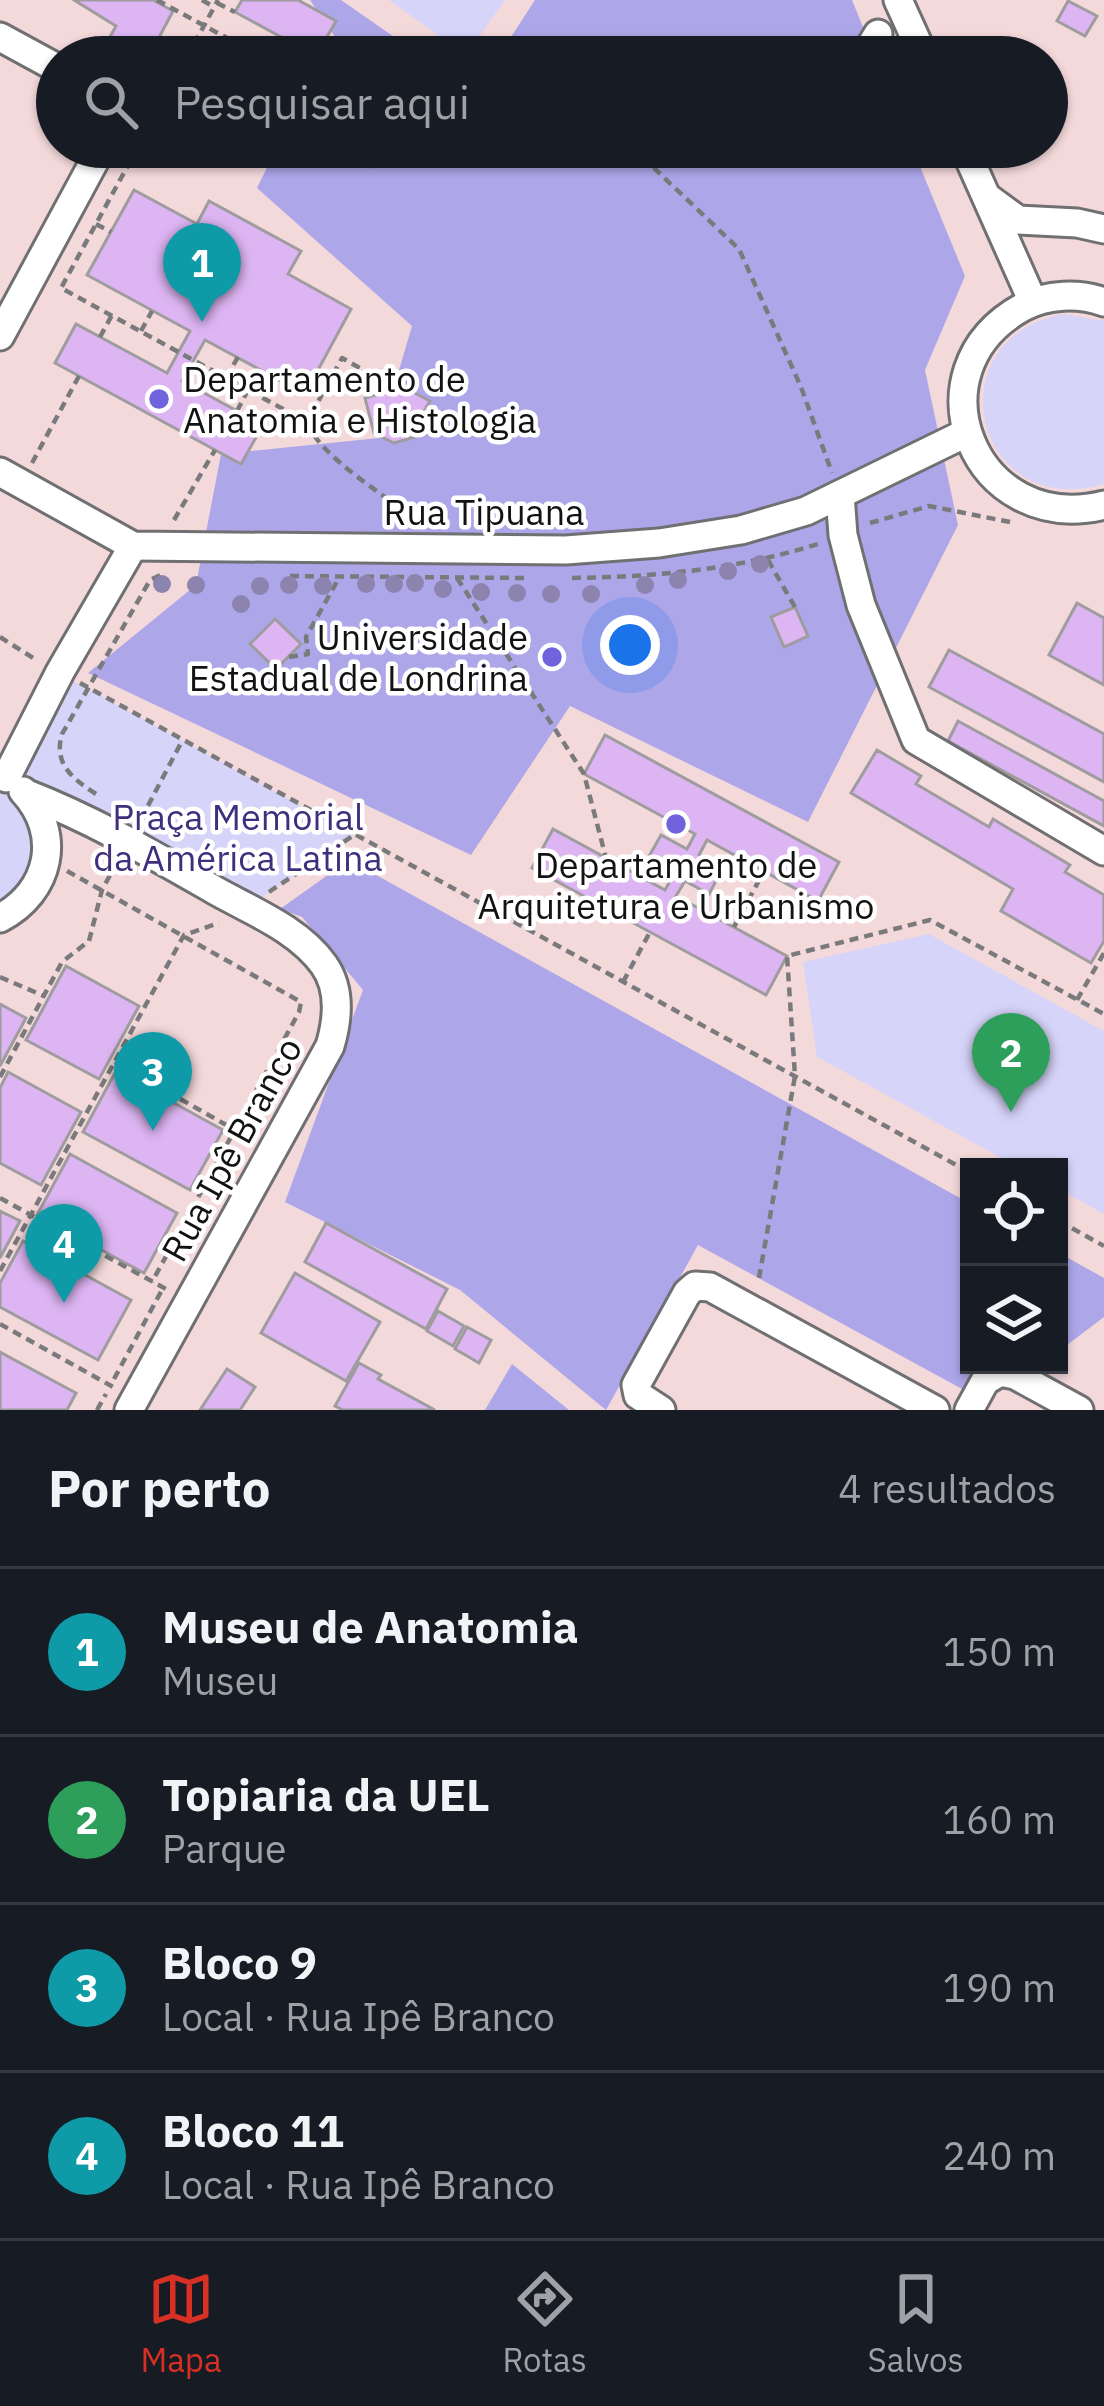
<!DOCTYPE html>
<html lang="pt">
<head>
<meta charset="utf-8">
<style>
	:root { --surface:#171b24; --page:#20242c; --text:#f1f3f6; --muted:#9ea1a6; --line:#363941; --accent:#d93025 }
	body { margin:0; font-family:"IBM Plex Sans",sans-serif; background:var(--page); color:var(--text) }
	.controls { position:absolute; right:36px; bottom:36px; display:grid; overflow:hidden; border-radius:0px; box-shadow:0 3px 9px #0004 }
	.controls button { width:108px; height:108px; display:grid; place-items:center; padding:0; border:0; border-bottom:3px solid var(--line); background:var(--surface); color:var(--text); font:60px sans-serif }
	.you { position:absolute; left:630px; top:645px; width:42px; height:42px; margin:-30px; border:9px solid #fff; border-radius:50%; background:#1a73e8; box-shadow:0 0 0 18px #1a73e833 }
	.badge { display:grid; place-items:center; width:78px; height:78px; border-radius:50%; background:var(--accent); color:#fff; font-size:39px; font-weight:700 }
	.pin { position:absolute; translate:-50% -99px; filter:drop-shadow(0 3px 6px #0008) }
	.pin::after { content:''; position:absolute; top:63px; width:42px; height:36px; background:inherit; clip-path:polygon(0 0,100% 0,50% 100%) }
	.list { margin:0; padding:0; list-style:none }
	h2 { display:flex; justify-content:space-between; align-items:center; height:156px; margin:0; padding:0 48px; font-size:51px }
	h2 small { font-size:39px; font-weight:400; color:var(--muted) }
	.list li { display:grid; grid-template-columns:78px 1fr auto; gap:36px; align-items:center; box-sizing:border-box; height:168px; padding:0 48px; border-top:3px solid var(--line) }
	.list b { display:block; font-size:45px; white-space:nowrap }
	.list p { margin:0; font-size:39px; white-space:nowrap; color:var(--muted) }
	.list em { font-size:39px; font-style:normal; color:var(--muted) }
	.icon { flex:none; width:66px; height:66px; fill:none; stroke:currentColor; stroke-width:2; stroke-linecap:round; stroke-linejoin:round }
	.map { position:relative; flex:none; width:1104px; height:1410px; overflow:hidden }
	.search { position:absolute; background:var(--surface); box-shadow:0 3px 9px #0004; left:36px; right:36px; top:36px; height:132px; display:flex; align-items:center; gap:30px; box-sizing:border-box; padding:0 42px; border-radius:66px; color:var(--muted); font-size:45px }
	.sheet { height:828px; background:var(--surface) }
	nav { display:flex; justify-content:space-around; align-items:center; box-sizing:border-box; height:168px; border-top:3px solid var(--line); background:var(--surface); font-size:33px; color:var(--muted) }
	nav a { display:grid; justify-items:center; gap:6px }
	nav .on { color:var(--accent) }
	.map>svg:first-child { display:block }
	.education { fill:#f4d9db; fill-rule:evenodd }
	.green { fill:#d7d4fa }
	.forest { fill:#ada6e9 }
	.building { fill:#deb5f3; stroke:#9e9c9f; stroke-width:3 }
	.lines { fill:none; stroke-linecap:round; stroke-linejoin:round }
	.minor-casing { stroke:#706f72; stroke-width:33 }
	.path { stroke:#7a7a7c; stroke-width:4.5; stroke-dasharray:9 6; stroke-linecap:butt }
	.minor { stroke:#fff; stroke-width:27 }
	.tree { fill:#8c83af }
	.poi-dot { fill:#7063dd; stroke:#fff; stroke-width:4.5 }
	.labels { text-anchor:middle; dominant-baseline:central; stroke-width:9; stroke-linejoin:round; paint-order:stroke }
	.poi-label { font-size:36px; fill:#121213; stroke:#fff; text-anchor:start }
	.street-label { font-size:36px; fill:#121213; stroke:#fff }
	.park-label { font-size:36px; fill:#3f2f7c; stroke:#fff }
</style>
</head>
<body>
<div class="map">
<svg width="1104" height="1410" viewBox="0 0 1104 1410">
	<rect width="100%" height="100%" fill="#eaeaed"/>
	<path class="education" d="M 0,0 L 1104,0 L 1104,1410 L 0,1410 ZM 57,57 L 1047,57 L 1047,147 L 57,147 ZM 969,1167 L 1059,1167 L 1059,1365 L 969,1365 Z"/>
	<g class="green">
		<polygon points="389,0 505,0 466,55"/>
		<path d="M 1064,314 L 1104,321 L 1104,484 C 974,522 931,338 1064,314 Z"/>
		<polygon points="63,675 354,835 248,907 9,772"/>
		<path d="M 0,792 C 50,822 41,873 0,905 Z"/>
		<polygon points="929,934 1104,1031 1104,1214 1059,1189 1059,1167 1018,1167 817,1057 803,962"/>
	</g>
	<g class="forest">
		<polygon points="310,0 341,0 423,57 340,57 344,50"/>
		<polygon points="535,0 852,0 875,57 498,57"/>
		<polygon points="277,147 912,147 965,276 925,370 958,525 808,822 570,706 471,855 88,673 196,585 221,454 379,438 412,326 257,188"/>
		<polygon points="349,860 969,1203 969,1365 978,1365 964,1390 698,1245 606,1410 460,1290 285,1202 363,990 302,917 280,909"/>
		<polygon points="1059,1253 1104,1278 1104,1317 1059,1351"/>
		<polygon points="512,1364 569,1410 485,1410"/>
	</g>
	<g class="building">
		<polygon points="74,0 153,0 173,11 154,47 137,38 131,48 110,37 116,26"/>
		<polygon points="242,0 298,0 336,21 316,56 235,12"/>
		<polygon points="1068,1 1097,16 1085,36 1057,21"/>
		<polygon points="218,38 252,57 208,57"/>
		<polygon points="773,42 799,57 765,57"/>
		<polygon points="336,147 384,147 373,167"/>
		<polygon points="134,190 197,224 209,201 301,251 288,274 351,309 305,394 205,340 182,381 263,425 241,464 55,363 76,324 167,373 190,331 87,275"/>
		<polygon points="392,381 430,401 423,413 429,433 394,443 374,433 365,398 386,392"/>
		<polygon points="1077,603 1104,618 1104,685 1049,655"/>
		<polygon points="795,607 808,636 784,647 771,617"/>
		<polygon points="275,619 301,644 276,669 250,644"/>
		<polygon points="949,650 1104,734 1104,782 929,687"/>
		<polygon points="958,721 1104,801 1104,826 948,741"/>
		<polygon points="605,735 839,862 818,901 707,840 699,855 723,868 709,894 685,881 676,896 787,956 766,995 532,868 553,829 665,890 674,874 647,860 661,835 687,849 695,834 584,774"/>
		<polygon points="877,750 921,776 916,784 989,827 993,819 1070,865 1065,872 1104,895 1104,941 1091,963 1001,911 1013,889 851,793"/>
		<polygon points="66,966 139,1006 99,1079 26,1040"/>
		<polygon points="0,1004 26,1018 0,1066"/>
		<polygon points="116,1071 223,1130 190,1190 83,1132"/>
		<polygon points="8,1072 81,1112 41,1185 0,1163 0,1088"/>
		<polygon points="70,1154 177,1213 144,1273 37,1215"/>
		<polygon points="0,1211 20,1221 0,1258"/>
		<polygon points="326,1223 447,1289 426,1329 305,1262"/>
		<polygon points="23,1241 131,1300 98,1360 0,1307 0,1283"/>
		<polygon points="295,1273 380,1322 346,1381 261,1333"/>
		<polygon points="438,1311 464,1326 453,1346 427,1331"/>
		<polygon points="467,1327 491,1340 479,1363 455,1349"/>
		<polygon points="0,1352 76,1393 67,1410 0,1410"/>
		<polygon points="359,1363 381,1375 378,1379 435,1410 343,1410 335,1406"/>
		<polygon points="227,1369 255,1387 240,1410 200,1410"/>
	</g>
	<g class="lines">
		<g class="minor-casing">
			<g id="minor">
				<polyline points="898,0 924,57"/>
				<polyline points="0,37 57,68"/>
				<polyline points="864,57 878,34"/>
				<polyline points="964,147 1033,302"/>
				<polyline points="988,198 1018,220 1077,223 1104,229"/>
				<path d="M 1104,302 C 1079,293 1047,294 1023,307 C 906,371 975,537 1104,505"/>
				<polyline points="0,336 102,147"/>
				<polyline points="0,472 133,546 566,550 659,543 741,530 806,511 966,433"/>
				<polyline points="840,495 843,535 861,605 916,740 1104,851"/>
				<polyline points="6,778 60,672 133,546"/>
				<path d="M 27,794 C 94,820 155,856 218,892 C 254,912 299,930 324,965 C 341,989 338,1019 330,1046 L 129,1410"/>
				<path d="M 0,918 C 50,892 63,834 23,791"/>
				<polyline points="661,1410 638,1395 636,1385 687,1293 695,1286 710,1287 935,1410"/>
				<polyline points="969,1410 985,1381 1000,1372 1015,1375 1079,1410"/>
			</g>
		</g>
		<g class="path">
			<polyline points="157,0 262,57"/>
			<polyline points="202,0 214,7"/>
			<polyline points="217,3 235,12"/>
			<polyline points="187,57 218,0"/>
			<polyline points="138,147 61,288 307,422 342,358 390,385"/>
			<polyline points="632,147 739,249 801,387 832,473"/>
			<polyline points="96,224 111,232"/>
			<polyline points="141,331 152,311"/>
			<polyline points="100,337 112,315"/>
			<polyline points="226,378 238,357"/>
			<polyline points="237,411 248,390"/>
			<path d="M 307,422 C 319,457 391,499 422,524"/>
			<polyline points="32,463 79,376"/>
			<polyline points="174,520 215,450"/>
			<polyline points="870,523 929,506 1010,522"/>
			<polyline points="768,560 795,607"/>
			<polyline points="290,576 525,578"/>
			<polyline points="457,578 584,774 606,858"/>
			<path d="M 572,578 C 656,577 741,569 821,543"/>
			<polyline points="0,637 38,661"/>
			<polyline points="289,657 308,654 306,637 340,576"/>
			<polyline points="80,683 969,1172"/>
			<path d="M 96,794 C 73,779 53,764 62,734 L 150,580 L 165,573"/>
			<polyline points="141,819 182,741"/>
			<polyline points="67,871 301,1002 299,1012 152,1282"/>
			<polyline points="269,892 354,835"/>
			<polyline points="734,927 764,871"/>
			<polyline points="0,977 44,996"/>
			<polyline points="623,982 650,932"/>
			<polyline points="1077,1000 1104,953"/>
			<polyline points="115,1062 251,1139"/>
			<polyline points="0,1077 62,962 89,941 102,890 116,864"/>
			<polyline points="0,1198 166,1289"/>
			<polyline points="1059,1221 1104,1246"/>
			<polyline points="0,1271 184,935 219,923"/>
			<polyline points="759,1278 795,1076 787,956 930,920 1104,1014"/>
			<polyline points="0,1324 115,1388"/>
			<polyline points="114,1379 163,1288"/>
			<polyline points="97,1410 106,1394"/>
		</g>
		<use href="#minor" class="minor"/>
	</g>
	<g class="tree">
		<circle cx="760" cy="564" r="9"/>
		<circle cx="728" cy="571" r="9"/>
		<circle cx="678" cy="580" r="9"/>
		<circle cx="415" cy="583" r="9"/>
		<circle cx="162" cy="584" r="9"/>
		<circle cx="366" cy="584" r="9"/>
		<circle cx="394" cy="584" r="9"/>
		<circle cx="196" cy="585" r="9"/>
		<circle cx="289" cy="585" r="9"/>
		<circle cx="645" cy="585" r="9"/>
		<circle cx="260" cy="586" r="9"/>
		<circle cx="323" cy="586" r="9"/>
		<circle cx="443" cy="589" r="9"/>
		<circle cx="481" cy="592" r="9"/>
		<circle cx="517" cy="593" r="9"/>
		<circle cx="551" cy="594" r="9"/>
		<circle cx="591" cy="594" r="9"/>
		<circle cx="241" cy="604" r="9"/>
	</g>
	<g class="poi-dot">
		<circle cx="159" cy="399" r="12"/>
		<circle cx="552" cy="657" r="12"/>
		<circle cx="676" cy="824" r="12"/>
	</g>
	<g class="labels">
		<g class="poi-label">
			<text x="183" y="378">Departamento de<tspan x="183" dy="41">Anatomia e Histologia</tspan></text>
			<text x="528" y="636" text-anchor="end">Universidade<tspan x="528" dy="41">Estadual de Londrina</tspan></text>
			<text x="676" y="864" text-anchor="middle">Departamento de<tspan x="676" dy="41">Arquitetura e Urbanismo</tspan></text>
		</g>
		<g class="street-label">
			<text x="484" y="511">Rua Tipuana</text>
			<text transform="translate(231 1149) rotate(-61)">Rua Ipê Branco</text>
		</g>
		<g class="park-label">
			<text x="238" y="816">Praça Memorial<tspan x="238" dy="41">da América Latina</tspan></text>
		</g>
	</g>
</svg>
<div class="controls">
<button><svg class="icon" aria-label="locate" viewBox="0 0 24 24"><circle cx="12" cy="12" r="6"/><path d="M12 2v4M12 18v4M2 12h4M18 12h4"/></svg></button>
<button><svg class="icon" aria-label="layers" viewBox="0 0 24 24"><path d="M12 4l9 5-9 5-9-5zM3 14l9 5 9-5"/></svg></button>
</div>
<div class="you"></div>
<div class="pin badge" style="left:202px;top:322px;background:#0f9aa8">1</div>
<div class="pin badge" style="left:1011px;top:1112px;background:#2e9e5b">2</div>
<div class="pin badge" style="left:153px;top:1131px;background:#0f9aa8">3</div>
<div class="pin badge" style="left:64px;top:1303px;background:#0f9aa8">4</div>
<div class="search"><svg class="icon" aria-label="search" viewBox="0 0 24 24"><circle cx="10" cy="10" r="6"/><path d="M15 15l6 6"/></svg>Pesquisar aqui</div>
</div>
<section class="sheet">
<h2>Por perto<small>4 resultados</small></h2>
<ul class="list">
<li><span class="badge" style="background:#0f9aa8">1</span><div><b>Museu de Anatomia</b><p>Museu</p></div><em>150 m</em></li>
<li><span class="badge" style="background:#2e9e5b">2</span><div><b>Topiaria da UEL</b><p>Parque</p></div><em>160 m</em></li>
<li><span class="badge" style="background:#0f9aa8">3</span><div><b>Bloco 9</b><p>Local · Rua Ipê Branco</p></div><em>190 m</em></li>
<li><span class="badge" style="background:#0f9aa8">4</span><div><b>Bloco 11</b><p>Local · Rua Ipê Branco</p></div><em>240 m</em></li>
</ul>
</section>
<nav>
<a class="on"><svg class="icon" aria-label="map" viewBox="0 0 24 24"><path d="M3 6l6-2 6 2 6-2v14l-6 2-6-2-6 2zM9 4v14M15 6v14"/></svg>Mapa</a>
<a><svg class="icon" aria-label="directions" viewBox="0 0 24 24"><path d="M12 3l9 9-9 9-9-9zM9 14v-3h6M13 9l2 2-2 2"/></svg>Rotas</a>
<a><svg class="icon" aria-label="saved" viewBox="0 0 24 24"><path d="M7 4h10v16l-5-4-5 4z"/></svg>Salvos</a>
</nav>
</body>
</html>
